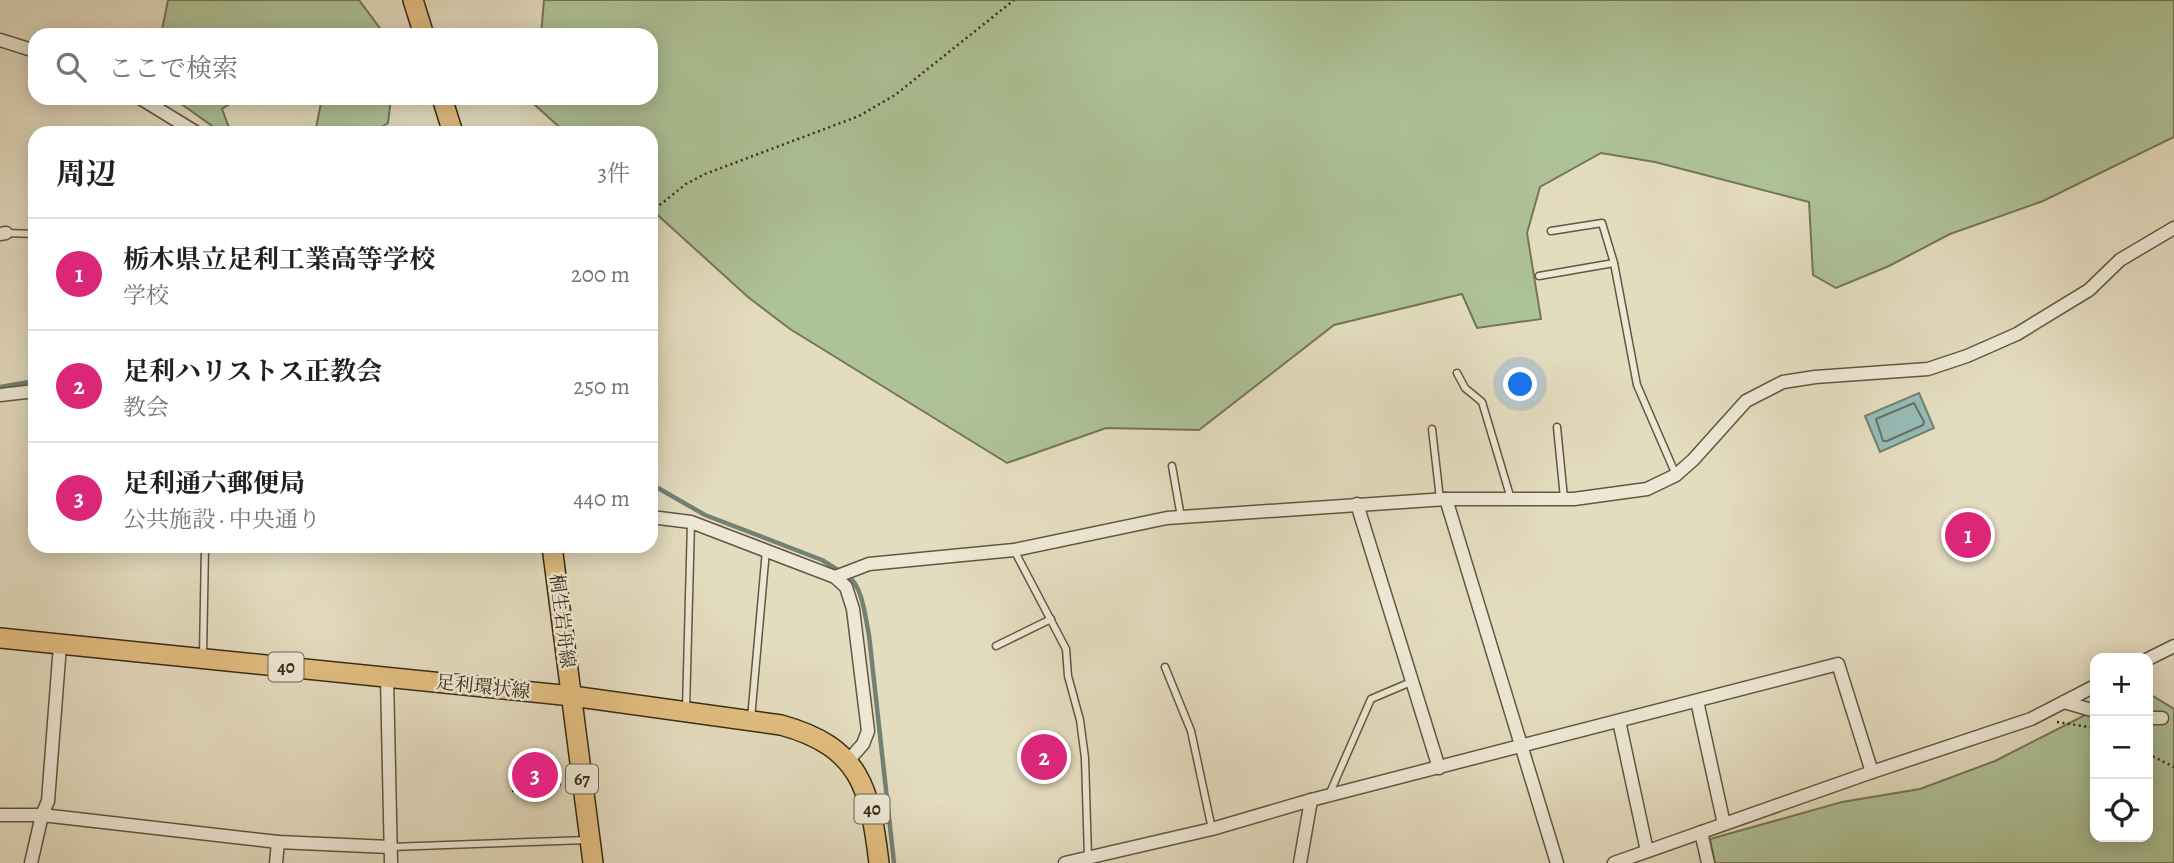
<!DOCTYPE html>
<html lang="ja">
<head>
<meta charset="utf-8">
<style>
	:root { --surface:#fff; --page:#f2f2f2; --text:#202124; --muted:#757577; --line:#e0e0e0; --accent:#db2777 }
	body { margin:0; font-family:Alegreya,"Noto Serif JP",serif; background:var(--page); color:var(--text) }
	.controls { position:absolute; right:21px; bottom:21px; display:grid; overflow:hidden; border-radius:14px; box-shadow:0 4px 18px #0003 }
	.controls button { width:63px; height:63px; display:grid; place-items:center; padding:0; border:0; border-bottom:2px solid var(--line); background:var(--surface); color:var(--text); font:35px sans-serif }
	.you { position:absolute; left:1521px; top:385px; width:24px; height:24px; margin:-18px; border:5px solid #fff; border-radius:50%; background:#1a73e8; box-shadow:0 0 0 10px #1a73e833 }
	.badge { display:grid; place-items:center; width:46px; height:46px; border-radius:50%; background:var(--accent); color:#fff; font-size:23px; font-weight:700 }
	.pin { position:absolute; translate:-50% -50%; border:4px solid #fff; box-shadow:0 2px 7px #0006 }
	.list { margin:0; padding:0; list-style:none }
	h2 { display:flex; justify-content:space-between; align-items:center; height:91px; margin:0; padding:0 28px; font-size:30px }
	h2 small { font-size:23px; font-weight:400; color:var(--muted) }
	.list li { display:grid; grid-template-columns:46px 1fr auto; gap:21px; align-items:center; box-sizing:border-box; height:112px; padding:0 28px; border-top:2px solid var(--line) }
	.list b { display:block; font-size:26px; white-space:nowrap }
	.list p { margin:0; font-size:23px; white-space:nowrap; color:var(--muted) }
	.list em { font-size:23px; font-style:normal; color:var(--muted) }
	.icon { flex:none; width:38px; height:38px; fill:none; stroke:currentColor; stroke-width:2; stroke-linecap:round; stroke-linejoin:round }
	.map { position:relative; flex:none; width:2174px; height:863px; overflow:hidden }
	.search { position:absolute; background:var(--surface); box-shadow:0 4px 18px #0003; left:28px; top:28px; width:630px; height:77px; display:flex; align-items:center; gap:18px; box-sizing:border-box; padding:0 24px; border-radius:21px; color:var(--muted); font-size:26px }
	.panel { position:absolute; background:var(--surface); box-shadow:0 4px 18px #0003; left:28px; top:126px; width:630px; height:427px; border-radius:21px }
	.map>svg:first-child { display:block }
	.green { fill:#aec297; stroke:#747656; stroke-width:2 }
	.water { fill:#96bbb6; stroke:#718176; stroke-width:2 }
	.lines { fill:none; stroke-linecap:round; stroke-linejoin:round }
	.shore { stroke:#687266; stroke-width:2 }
	.stream { stroke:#718176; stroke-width:4.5 }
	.building { fill:#db9c91; stroke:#3a2a16; stroke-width:2 }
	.service-casing { stroke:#645640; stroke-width:9 }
	.minor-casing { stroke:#645640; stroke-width:15 }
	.primary-casing { stroke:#3a2a16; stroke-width:22 }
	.path { stroke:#3a2a16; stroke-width:2.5; stroke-dasharray:2 3.5; stroke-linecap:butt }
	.service { stroke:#ede8d5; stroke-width:6 }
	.minor { stroke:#ede8d5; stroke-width:12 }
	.primary { stroke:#e2be80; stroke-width:19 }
	.labels { text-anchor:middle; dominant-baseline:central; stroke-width:5; stroke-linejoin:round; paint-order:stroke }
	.shield { fill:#ede8d5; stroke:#70634f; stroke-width:2 }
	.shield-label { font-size:18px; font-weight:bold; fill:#3a2a16 }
	.street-label { font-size:19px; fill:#3a2a16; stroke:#ede8d5 }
</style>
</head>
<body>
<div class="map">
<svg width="2174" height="863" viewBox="0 0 2174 863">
	<rect width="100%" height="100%" fill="#e4dcbf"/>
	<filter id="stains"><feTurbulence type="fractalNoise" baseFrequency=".00286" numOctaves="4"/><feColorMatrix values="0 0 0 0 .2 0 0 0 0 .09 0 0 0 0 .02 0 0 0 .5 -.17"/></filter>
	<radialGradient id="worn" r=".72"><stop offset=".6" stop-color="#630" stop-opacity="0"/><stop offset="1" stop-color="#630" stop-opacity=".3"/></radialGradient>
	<g class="green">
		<polygon points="168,0 359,0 385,35 161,35"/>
		<polygon points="544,0 2174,0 2174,137 2043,201 1950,234 1889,266 1836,288 1813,275 1809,202 1655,162 1601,153 1540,187 1527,233 1541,319 1477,328 1462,294 1334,325 1199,430 1106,428 1007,463 790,329 748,297 651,209 651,133 566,133 535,105 536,98 651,98 651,35 541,35"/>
		<polygon points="173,98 239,98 222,109 231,133 222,133"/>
		<polygon points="322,98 391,98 388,123 372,133 315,133"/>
		<polygon points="2148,693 2174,709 2174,863 1715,863 1710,839 1842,802 1920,789 1995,761 2095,710 2095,837 2148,837"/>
	</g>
	<polygon class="water" points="1919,393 1934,428 1880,452 1865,416"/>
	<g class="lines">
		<polygon class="shore" points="1914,403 1924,422 1923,425 1887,441 1883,441 1876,419"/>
		<g class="stream">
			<polyline points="0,387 35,381"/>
			<polyline points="651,484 705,515 822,560 841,572"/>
			<path d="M 848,576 C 863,587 865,617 869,635 L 894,863"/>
		</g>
	</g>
	<polygon class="building" points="557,761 560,785 513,791 511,764"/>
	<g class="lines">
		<g class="service-casing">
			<g id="service">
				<polyline points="1551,231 1602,223 1614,263 1637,385 1676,475"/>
				<polyline points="6,233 35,234"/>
				<polyline points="1539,276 1614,263"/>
				<polyline points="1457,373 1465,388 1482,402 1511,499"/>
				<polyline points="1557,427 1564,498"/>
				<polyline points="1432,429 1440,499"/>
				<polyline points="1172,466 1181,517"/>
				<polyline points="1014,550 1066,649 1068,676 1080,720 1085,758 1088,857"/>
				<polyline points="996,646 1051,619"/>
				<polyline points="203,656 205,546"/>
				<polyline points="1165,667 1191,731 1212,829"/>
				<polyline points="686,709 691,522"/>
				<polyline points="751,719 766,550"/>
				<polyline points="1329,795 1371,699 1411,682"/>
				<polyline points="390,847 588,840"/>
			</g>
		</g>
		<g class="minor-casing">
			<g id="minor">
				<polyline points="0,40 35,51"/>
				<polyline points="140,98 197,133"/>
				<polyline points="0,234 6,233"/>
				<polyline points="0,395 35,391"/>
				<polyline points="1446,499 1557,863"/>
				<polyline points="1357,504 1439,768"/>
				<polyline points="651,517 691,522 835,577 846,587 853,609 868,731 863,744 847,762"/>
				<polyline points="835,577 869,564 1014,550 1167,518 1446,499 1574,499 1647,489 1676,475 1693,460 1746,401 1783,382 1815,377 1928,369 1967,356 2017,334 2089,290 2120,260 2174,228"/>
				<polyline points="2148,659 2174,646"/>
				<polyline points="387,677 391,863"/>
				<polyline points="1697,701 1724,824"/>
				<polyline points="2064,702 2095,711"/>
				<polyline points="2148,718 2162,718"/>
				<polyline points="1619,721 1647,851"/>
				<polyline points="0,815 42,815 278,842 390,847"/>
				<polyline points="1701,832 1708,863"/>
				<polyline points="31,863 42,815 48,801 60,645"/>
				<polyline points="276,863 278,842"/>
				<polyline points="1065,863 1212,829 1311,800 1838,664 1872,772"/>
				<polyline points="1300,863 1311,800"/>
				<polyline points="1614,863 1872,772 2031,719 2095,686"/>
			</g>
		</g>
		<g class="primary-casing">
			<g id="primary">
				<polyline points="413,0 424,35"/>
				<polyline points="442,98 453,133"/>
				<polyline points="552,546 593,863"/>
				<path d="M 0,638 L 572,696 L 781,725 C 861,747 870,789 879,863"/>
			</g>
		</g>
		<g class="path">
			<polyline points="651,212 686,184 705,174 859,116 895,95 1014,0"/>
			<polyline points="2057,722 2095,728"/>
			<polyline points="2148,754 2174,767"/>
		</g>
		<use href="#service" class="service"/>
		<use href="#minor" class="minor"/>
		<use href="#primary" class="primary"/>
	</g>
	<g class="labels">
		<g class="shield">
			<rect x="268.5" y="652.5" width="35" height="29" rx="5"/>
			<rect x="566" y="764.5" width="32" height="29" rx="5"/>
			<rect x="854.5" y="794.5" width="35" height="29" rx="5"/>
		</g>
		<g class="shield-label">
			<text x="286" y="667">40</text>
			<text x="582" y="779">67</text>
			<text x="872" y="809">40</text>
		</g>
		<g class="street-label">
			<text transform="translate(562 621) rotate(83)">桐生岩舟線</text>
			<text transform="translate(483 687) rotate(6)">足利環状線</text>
		</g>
	</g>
	<rect width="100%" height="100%" filter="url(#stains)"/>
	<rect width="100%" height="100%" fill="url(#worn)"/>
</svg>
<div class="controls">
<button>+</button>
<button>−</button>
<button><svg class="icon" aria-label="locate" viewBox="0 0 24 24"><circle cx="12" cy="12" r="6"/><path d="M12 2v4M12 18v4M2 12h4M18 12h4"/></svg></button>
</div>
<div class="you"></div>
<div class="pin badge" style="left:1968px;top:535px">1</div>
<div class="pin badge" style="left:1044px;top:757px">2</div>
<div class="pin badge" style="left:535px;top:775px">3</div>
<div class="search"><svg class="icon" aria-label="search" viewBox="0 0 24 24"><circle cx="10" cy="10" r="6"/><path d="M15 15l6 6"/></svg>ここで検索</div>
<section class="panel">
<h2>周辺<small>3件</small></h2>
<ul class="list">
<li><span class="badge">1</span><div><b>栃木県立足利工業高等学校</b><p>学校</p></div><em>200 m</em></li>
<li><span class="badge">2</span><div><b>足利ハリストス正教会</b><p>教会</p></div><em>250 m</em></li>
<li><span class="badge">3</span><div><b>足利通六郵便局</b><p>公共施設 · 中央通り</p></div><em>440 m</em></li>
</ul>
</section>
</div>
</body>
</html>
